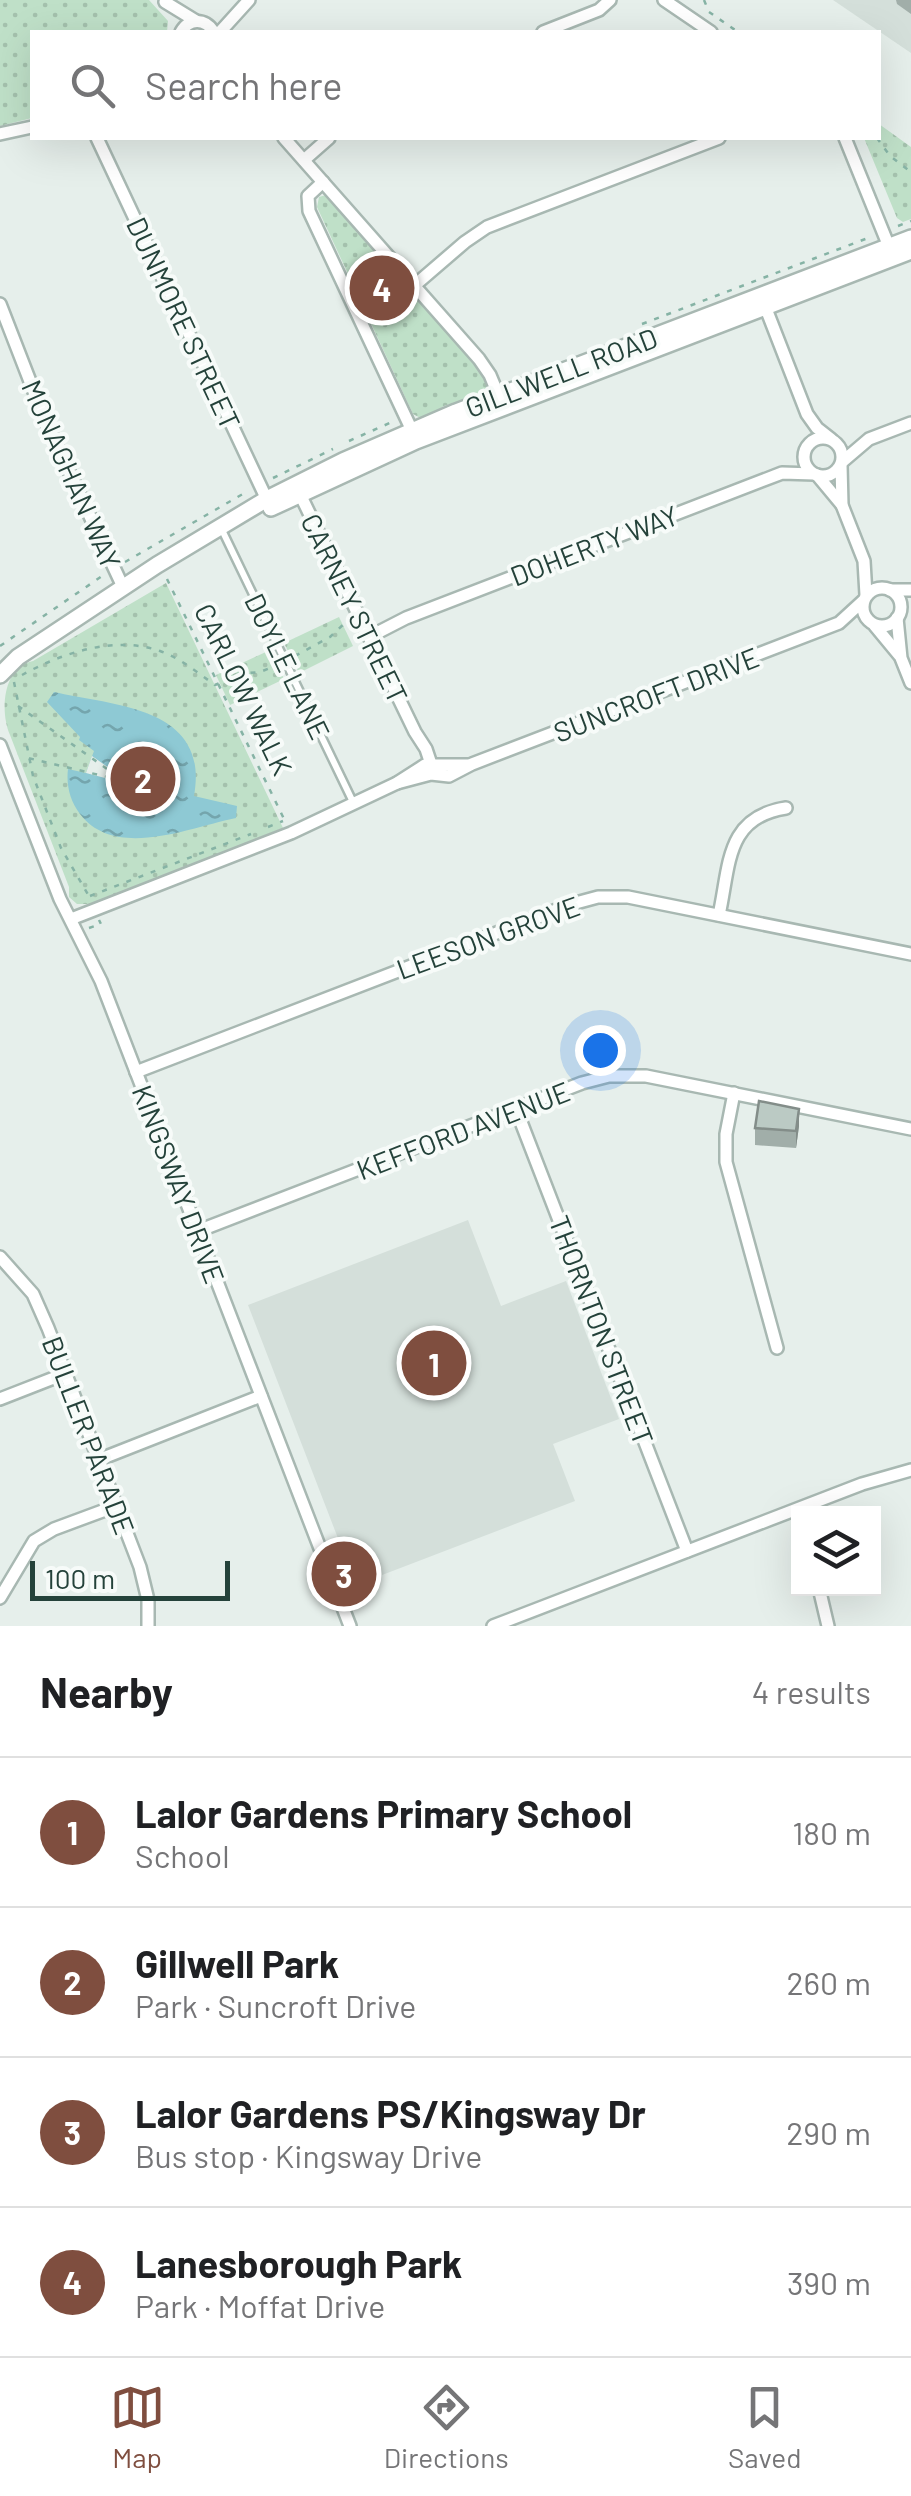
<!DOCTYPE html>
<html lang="en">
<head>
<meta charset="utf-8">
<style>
	:root { --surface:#fff; --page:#f6f6f6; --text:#202124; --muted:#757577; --line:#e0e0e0; --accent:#7f4e3f }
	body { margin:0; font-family:Barlow,sans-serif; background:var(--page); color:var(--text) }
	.controls { position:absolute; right:30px; bottom:30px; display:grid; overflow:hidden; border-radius:0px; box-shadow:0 10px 40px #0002 }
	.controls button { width:90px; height:90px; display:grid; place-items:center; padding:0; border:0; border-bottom:2px solid var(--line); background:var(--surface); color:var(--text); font:50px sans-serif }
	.scale { position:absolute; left:30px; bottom:25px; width:200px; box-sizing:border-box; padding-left:10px; border:5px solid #24423a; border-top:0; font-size:28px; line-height:35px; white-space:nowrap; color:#24423a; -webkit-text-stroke:8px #f7fbf9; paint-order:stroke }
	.you { position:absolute; left:600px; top:1050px; width:35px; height:35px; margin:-25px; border:8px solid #fff; border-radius:50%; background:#1a73e8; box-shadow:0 0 0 15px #1a73e833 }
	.badge { display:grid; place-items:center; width:65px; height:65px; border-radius:50%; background:var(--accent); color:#fff; font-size:32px; font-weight:700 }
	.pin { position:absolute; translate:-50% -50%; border:5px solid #fff; box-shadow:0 2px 10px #0006 }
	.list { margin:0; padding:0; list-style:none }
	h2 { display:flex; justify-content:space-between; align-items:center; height:130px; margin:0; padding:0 40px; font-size:42px }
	h2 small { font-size:32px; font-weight:400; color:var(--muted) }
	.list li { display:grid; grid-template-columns:65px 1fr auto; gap:30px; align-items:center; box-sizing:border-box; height:150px; padding:0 40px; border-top:2px solid var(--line) }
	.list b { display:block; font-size:38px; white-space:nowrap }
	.list p { margin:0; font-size:32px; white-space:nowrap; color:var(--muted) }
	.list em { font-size:32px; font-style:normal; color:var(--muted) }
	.icon { flex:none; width:55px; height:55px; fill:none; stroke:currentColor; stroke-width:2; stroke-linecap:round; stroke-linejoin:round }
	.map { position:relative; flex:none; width:911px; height:1626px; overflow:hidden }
	.search { position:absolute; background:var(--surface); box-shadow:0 10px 40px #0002; left:30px; right:30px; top:30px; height:110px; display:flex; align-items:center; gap:25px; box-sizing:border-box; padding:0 35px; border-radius:0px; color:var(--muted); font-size:38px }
	.sheet { height:730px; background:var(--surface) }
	nav { display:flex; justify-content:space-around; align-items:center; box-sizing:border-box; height:140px; border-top:2px solid var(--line); background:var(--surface); font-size:28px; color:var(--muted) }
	nav a { display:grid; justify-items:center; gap:5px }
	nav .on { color:var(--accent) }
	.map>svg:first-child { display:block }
	.built { fill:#d4dfda }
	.park { fill:url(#park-dots) }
	.water { fill:url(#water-ripples) }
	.pier { fill:#e6efeb }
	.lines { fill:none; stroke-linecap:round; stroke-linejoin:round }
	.service-casing { stroke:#a8b8b2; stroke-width:11 }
	.minor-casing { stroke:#a8b8b2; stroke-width:16 }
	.tertiary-casing { stroke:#a8b8b2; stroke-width:20 }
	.path { stroke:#86b3a5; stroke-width:2.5; stroke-dasharray:5 8; stroke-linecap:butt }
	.service { stroke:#fff; stroke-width:6 }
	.minor { stroke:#fff; stroke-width:11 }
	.tertiary { stroke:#fff; stroke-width:15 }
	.wall { fill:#a1aea9 }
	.shaded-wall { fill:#838d89 }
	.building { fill:#bbcac4; stroke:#838d89; stroke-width:2.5 }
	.labels { text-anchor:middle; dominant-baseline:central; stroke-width:8; stroke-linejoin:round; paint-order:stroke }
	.street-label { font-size:28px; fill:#24423a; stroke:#f7fbf9 }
</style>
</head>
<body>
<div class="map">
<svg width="911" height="1626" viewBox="0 0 911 1626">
	<defs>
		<pattern id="park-dots" width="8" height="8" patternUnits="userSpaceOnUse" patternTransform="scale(2.5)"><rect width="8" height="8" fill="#bfe0c8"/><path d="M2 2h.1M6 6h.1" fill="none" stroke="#a4c1ad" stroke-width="1.8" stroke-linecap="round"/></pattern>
		<pattern id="water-ripples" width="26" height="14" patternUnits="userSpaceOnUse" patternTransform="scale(2.5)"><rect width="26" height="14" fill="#8ec9d4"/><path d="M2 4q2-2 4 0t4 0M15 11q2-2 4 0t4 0" fill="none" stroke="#74a5ad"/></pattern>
	</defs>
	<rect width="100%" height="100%" fill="#e6efeb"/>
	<g class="built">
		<polygon points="833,0 911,0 911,53"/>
		<polygon points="468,1220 501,1306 566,1281 619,1419 553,1444 575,1501 356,1585 248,1305"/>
	</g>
	<g class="park">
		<polygon points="0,0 149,0 168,21 167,32 32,32 32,118 0,126"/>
		<polygon points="879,124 911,147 911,219 903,222 897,218 864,138 878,138"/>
		<polygon points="326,195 481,369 487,381 485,394 444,406 424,420 413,414 317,207 319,197"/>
		<path d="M 166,583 L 283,828 L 90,904 L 77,904 L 69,897 L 69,887 L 10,735 C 0,713 2,667 33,661 Z"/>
		<polygon points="339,617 353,646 299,673 284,643"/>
		<polygon points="270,650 284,679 230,705 216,675"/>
	</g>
	<path class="water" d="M 54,692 C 116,706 210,707 194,796 L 237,806 L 236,818 C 188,828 115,860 80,814 C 70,801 66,785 68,769 L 86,773 L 94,751 L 79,740 L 80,737 L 47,702 Z"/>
	<polygon class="pier" points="92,756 109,768 112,764 119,769 124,783 86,773"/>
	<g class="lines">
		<g class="service-casing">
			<polyline id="service" points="222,530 353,802"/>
		</g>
		<g class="minor-casing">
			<g id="minor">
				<polyline points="664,0 711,32"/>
				<polyline points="165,2 196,21"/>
				<path d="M 181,32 C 189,18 205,18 214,32"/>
				<polyline points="220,32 249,0"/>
				<polyline points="543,32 599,10 610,0"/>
				<polyline points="0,134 32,127"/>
				<polyline points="97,138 269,504"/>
				<polyline points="284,138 479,359 490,375 500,399"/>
				<polyline points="845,138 892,254"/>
				<polyline points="304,160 329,138"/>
				<polyline points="323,182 308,196 309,211 415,437"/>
				<polyline points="415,285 465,242 487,227 719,138"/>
				<polyline points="763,301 807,414 817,428 831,439"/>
				<polyline points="0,304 45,420 123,587"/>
				<circle cx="823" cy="457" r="19"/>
				<polyline points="842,462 869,439 911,423"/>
				<polyline points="841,465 842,505 864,561 866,595"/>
				<polyline points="817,475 842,505"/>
				<polyline points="297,488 415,732 426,749 432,767"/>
				<circle cx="882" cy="607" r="19"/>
				<polyline points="890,590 911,590"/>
				<polyline points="897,618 901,658 911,683"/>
				<polyline points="875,626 899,655"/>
				<polyline points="369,637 406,618 782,473 814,474"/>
				<polyline points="0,745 60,899 101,981 350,1626"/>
				<polyline points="397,783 431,774 449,776 472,764 839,623 863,601"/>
				<path d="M 719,915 C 730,866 725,817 786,808"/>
				<polyline points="71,919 291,833 397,783 425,765 468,765"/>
				<polyline points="136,1072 572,904 598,897 628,897 911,954"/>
				<polyline points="734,1093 726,1134 726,1162 777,1348"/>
				<polyline points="516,1109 687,1551"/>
				<polyline points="198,1231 582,1083 609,1076 646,1076 911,1129"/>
				<polyline points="0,1257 33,1294 48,1328 140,1567 148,1600 148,1626"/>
				<polyline points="0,1399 64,1374"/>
				<polyline points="98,1460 261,1396"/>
				<polyline points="819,1588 828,1626"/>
				<polyline points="0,1598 34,1541 54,1529 116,1506"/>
				<polyline points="493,1626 862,1484 911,1470"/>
			</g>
		</g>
		<g class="tertiary-casing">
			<g id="tertiary">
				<polyline points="271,508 416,441 911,251"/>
				<polyline points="0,675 18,657 157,565 267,499 343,461 456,412 911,238"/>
			</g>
		</g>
		<g class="path">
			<polyline points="704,0 709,12 738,32"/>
			<polyline points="877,138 890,156 911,172"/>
			<polyline points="898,226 911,221"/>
			<polyline points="642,324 868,238"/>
			<polyline points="349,441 392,422"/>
			<polyline points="273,478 333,449"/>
			<polyline points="125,562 248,491"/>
			<polyline points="167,579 286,823"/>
			<polyline points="0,646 105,574"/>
			<polyline points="295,656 330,637 346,622"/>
			<path d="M 22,675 C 62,653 115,635 160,651 C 180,658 198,673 215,685 L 238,674 L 260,672 L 275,666"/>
			<polyline points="14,682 33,776 61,848 90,898"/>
			<polyline points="18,706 110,771 113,767 120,780 28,758"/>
			<polyline points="268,827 283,821"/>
			<polyline points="90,896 251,834"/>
			<polyline points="89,928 101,924 99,920"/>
		</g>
		<use href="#service" class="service"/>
		<use href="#minor" class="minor"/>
		<use href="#tertiary" class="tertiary"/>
	</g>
	<g class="wall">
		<polygon points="896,0 911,0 911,14 897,4"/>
		<polygon points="799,1126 796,1148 755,1145 755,1128"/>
	</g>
	<polygon class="shaded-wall" points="799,1109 799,1126 796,1148 796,1131"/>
	<polygon class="building" points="759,1101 799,1109 796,1131 755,1128"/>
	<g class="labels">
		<g class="street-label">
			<text transform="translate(184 323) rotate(65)">DUNMORE STREET</text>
			<text transform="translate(561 372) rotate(-21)">GILLWELL ROAD</text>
			<text transform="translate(72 474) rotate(66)">MONAGHAN WAY</text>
			<text transform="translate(594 545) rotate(-21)">DOHERTY WAY</text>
			<text transform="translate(355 608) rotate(64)">CARNEY STREET</text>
			<text transform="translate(288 666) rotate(64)">DOYLE LANE</text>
			<text transform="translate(244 689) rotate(64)">CARLOW WALK</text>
			<text transform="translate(656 694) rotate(-21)">SUNCROFT DRIVE</text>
			<text transform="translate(488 937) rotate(-20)">LEESON GROVE</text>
			<text transform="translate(463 1130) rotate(-21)">KEFFORD AVENUE</text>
			<text transform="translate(179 1184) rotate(69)">KINGSWAY DRIVE</text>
			<text transform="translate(602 1330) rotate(69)">THORNTON STREET</text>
			<text transform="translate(89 1435) rotate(69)">BULLER PARADE</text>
		</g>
	</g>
</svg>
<div class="controls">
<button><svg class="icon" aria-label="layers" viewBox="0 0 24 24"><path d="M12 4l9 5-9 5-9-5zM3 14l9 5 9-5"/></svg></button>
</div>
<div class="scale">100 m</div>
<div class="you"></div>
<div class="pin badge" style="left:434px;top:1363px">1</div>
<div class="pin badge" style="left:143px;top:779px">2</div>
<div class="pin badge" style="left:344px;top:1574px">3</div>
<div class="pin badge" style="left:382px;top:288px">4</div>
<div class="search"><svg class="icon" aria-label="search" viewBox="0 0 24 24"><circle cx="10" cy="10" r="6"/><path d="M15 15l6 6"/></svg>Search here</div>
</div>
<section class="sheet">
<h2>Nearby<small>4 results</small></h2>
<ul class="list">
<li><span class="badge">1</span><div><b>Lalor Gardens Primary School</b><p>School</p></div><em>180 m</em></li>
<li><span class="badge">2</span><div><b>Gillwell Park</b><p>Park · Suncroft Drive</p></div><em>260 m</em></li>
<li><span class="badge">3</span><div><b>Lalor Gardens PS/Kingsway Dr</b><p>Bus stop · Kingsway Drive</p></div><em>290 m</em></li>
<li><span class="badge">4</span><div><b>Lanesborough Park</b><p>Park · Moffat Drive</p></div><em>390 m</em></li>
</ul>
</section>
<nav>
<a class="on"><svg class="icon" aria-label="map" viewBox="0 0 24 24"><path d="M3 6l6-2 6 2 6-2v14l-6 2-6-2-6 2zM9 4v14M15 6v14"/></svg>Map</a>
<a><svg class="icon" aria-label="directions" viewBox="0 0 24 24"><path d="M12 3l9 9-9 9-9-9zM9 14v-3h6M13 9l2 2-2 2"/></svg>Directions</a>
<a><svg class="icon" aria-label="saved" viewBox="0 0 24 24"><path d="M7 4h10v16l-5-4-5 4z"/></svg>Saved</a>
</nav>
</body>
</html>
